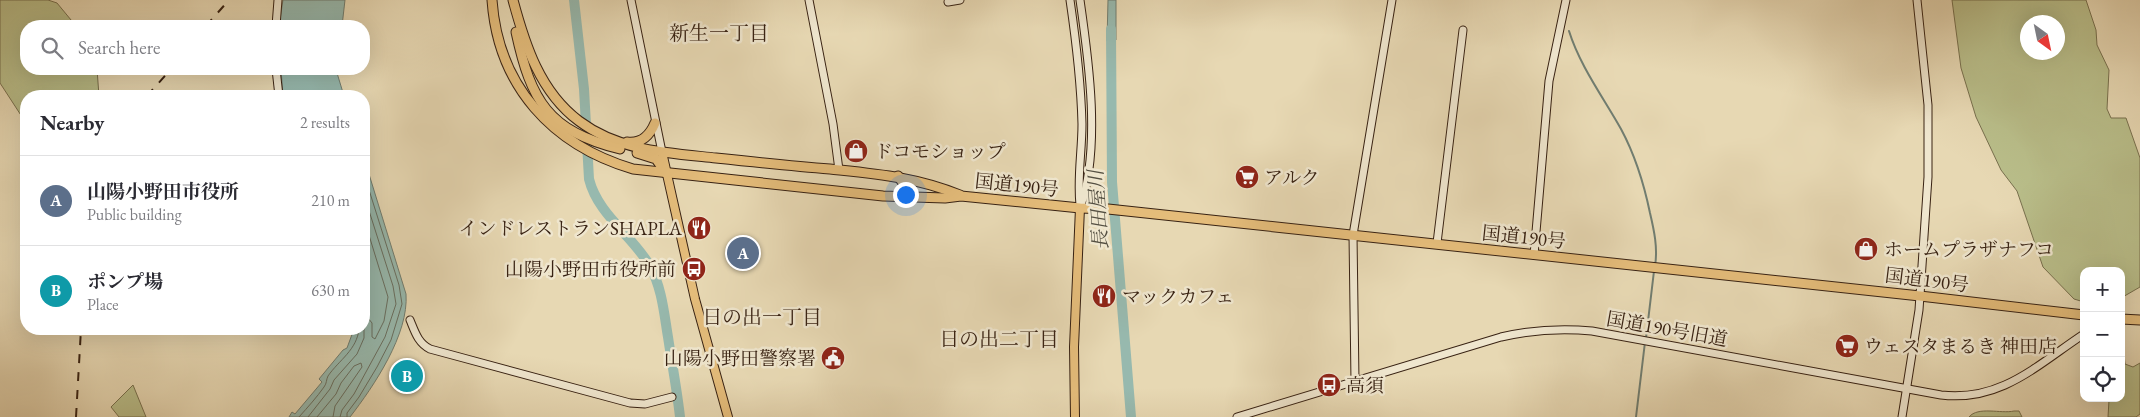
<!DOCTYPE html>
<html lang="en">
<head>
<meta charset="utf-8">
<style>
	:root { --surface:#fff; --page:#f7f7f7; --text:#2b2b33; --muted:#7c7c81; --line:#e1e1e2; --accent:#0b8043 }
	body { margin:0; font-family:"EB Garamond","Noto Serif JP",serif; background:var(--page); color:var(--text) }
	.controls { position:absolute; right:15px; bottom:15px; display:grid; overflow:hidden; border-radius:10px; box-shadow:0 5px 20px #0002 }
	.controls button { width:45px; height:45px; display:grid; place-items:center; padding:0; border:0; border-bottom:1px solid var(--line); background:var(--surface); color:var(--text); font:25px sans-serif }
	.compass { position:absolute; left:2020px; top:15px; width:45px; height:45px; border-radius:50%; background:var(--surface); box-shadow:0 5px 20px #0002; rotate:147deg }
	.you { position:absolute; left:905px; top:194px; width:18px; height:18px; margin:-12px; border:4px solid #fff; border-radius:50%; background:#1a73e8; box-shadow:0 0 0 8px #1a73e833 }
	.badge { display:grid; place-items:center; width:32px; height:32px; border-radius:50%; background:var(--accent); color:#fff; font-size:16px; font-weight:700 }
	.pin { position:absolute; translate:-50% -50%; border:2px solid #fff; box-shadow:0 1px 5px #0006 }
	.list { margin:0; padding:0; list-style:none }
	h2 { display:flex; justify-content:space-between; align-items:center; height:65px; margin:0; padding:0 20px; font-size:21px }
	h2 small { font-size:16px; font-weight:400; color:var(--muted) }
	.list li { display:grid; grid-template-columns:32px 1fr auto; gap:15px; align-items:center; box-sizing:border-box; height:90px; padding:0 20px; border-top:1px solid var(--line) }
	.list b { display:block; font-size:19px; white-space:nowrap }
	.list p { margin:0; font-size:16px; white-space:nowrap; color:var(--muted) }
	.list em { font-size:16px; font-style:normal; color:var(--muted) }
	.icon { flex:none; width:28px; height:28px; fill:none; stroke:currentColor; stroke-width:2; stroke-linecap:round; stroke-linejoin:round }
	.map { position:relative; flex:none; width:2140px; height:417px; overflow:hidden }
	.search { position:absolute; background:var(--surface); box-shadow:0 5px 20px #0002; left:20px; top:20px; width:350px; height:55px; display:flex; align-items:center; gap:12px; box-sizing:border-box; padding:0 18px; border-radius:20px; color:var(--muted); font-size:19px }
	.panel { position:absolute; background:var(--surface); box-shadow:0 5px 20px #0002; left:20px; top:90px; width:350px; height:245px; border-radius:20px }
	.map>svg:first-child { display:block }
	.green { fill:#b9be8a; stroke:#78704e; fill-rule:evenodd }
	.water { fill:#97b9ae; stroke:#717d70 }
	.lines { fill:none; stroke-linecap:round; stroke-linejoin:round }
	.shore { stroke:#686e60; stroke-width:1 }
	.stream { stroke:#717d70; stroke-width:2 }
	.river { stroke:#97b9ae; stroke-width:10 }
	.secondary-casing { stroke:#382213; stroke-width:9 }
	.primary-casing { stroke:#382213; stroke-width:10 }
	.highway-casing { stroke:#382213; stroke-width:11 }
	.secondary { stroke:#efe6ce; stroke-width:7 }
	.primary { stroke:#e4bc7a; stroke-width:8 }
	.highway { stroke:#e4bc7a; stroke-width:9 }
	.rail { stroke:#382213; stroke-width:2; stroke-dasharray:9 9; stroke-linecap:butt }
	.labels { text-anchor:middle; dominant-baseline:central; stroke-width:5; stroke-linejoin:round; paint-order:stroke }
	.poi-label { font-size:19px; fill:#382213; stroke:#efe6ce; text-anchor:start }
	.street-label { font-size:19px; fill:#382213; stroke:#efe6ce }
	.neighbourhood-label { font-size:20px; fill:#382213; stroke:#efe6ce }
	.water-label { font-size:20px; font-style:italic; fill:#544f42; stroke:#efe6ce }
</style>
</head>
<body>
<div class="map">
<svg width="2140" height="417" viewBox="0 0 2140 417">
	<rect width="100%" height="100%" fill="#e7d8b3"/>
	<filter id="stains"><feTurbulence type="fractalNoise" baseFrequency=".004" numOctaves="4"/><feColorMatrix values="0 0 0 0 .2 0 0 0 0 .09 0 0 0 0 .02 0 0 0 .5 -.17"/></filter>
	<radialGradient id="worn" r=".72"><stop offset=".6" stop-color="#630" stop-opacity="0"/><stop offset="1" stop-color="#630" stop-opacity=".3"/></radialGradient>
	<g class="green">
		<polygon points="0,0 48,0 57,3 76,26 26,26 26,69 97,69 99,96 26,96 26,123 0,83"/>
		<path d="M 1952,0 L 2086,0 L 2096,30 L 2097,45 L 2109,70 L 2107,109 L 2111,118 L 2126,118 L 2140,158 L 2140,287 L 2121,298 L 2121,271 L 2084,271 L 2084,302 L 2074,299 L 2043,267 L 2017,191 L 2001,170 L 1976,117 L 1961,68 ZM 2028,22 L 2058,22 L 2058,52 L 2028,52 Z"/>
		<polygon points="2121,352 2124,354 2125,364 2133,367 2140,363 2140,414 2136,417 2108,417 2109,400 2121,398"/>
		<polygon points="133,385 146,417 119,417 111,407"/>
		<path d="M 2014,411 L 2019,411 L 2022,417 L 1969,417 C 1978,406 2001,414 2014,411 Z"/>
	</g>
	<g class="water">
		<polygon points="283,0 345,0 342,26 279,26"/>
		<polygon points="1108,0 1116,0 1116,40 1107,41"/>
		<polygon points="281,69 337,69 337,73 344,96 283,96"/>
		<path d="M 364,158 L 406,294 C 409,334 374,386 350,417 L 289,417 L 292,412 L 295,414 L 322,382 L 319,379 L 343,350 L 347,348 L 354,329 L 364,329 Z"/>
	</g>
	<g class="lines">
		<g class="shore">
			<polyline points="364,219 388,297 384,321 375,339 372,337 372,323 364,313"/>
			<path d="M 299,417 C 308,407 317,397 324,387 C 327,383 326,380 328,376 C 339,360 357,350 359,329"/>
			<polyline points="308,417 330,389 334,380 357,354 364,338 364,324"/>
			<polyline points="317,417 336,394 341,383 354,366 361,363 362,367 335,406 333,417"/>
			<polyline points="340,417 342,410 354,394 385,337 396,304 393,286 364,195"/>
			<polyline points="347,417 347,413 359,397 377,367 391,340 402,304 399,285 364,174"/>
		</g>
		<g class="stream">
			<path d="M 1569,31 C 1580,66 1603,97 1621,129 C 1635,155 1644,184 1650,213 C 1654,230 1658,248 1655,266"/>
			<polyline points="1646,338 1654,271"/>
			<polyline points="1636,417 1645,342"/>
		</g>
		<g class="river">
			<path d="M 574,0 L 584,89 L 589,179 C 598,215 632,235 650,266 C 662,288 664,313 668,337 C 672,364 677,390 680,417"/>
			<polyline points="1111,29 1112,182 1131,417"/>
		</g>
		<g class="secondary-casing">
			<g id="secondary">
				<polyline points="631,0 662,152"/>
				<polyline points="809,0 833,124 839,170"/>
				<path d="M 1070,0 C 1076,41 1081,82 1082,124 C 1082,151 1077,178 1080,205"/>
				<path d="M 1080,0 C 1089,62 1101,149 1080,208"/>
				<polyline points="948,2 960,0"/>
				<polyline points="276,26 278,0"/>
				<polyline points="276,69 279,96"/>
				<polyline points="1437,243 1463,30"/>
				<polyline points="1534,255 1549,81 1566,0"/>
				<path d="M 410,320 C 415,332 418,343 430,349 L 630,403 L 645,404 L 672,397"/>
				<polyline points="1355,381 1353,235 1392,0"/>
				<path d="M 1237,417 L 1501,337 C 1531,330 1560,328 1592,331 L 1941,395 C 2001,402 2037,365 2084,334"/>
				<polyline points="1902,417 1919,310 1928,177 1928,105 1917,0"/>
			</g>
		</g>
		<g class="primary-casing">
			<g id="primary">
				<polyline points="662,152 695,299 728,417"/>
				<polyline points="1075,417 1074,347 1080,208"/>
			</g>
		</g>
		<g class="highway-casing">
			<g id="highway">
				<path d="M 492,0 C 498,86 552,145 633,169 L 883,196 L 945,198 L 961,196 L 1080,208 L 1108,209 L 1920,296 L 2084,315"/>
				<path d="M 513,0 C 525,45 540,92 579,121 C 619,151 668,153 716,158 C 754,162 792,166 830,169 C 877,174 915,177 960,195"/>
				<path d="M 516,32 C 531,101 548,131 620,149"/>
				<path d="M 627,142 C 642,144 650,135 655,123"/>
				<polyline points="637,153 656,159 666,173"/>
				<polyline points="897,197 904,188 903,183 898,176"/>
				<polyline points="2121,319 2140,320"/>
			</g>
		</g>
		<use href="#secondary" class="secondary"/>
		<use href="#primary" class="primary"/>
		<use href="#highway" class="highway"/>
		<g class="rail">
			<polyline points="206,26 229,0"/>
			<polyline points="147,96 171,69"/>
			<polyline points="76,417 81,329"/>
		</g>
	</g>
	<defs>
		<g id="shop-disc" transform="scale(1.25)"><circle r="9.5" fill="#8f2418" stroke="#efe6ce"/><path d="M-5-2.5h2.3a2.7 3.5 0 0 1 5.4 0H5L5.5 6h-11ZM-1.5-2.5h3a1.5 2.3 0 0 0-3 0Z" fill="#fff"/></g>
		<g id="supermarket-disc" transform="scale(1.25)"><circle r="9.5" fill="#8f2418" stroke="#efe6ce"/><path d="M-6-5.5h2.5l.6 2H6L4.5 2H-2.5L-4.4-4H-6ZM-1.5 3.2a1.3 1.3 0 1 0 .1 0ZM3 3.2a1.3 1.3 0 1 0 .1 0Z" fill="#fff"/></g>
		<g id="restaurant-disc" transform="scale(1.25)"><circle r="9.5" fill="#8f2418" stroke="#efe6ce"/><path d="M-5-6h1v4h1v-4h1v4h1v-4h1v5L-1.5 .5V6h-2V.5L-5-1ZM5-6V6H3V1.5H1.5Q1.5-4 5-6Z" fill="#fff"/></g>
		<g id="bus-disc" transform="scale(1.25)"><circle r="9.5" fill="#8f2418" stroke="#efe6ce"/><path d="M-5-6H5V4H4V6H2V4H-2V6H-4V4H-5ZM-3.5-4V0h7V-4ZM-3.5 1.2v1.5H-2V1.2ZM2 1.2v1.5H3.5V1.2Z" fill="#fff"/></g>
		<g id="civic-disc" transform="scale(1.25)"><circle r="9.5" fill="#8f2418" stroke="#efe6ce"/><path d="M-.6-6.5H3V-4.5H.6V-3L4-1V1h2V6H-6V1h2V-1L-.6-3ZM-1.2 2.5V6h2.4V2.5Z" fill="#fff"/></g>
	</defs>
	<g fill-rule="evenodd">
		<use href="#shop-disc" x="856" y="151"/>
		<use href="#supermarket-disc" x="1247" y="177"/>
		<use href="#restaurant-disc" x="699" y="228"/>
		<use href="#shop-disc" x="1866" y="249"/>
		<use href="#bus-disc" x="694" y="269"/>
		<use href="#restaurant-disc" x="1104" y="296"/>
		<use href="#supermarket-disc" x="1847" y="346"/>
		<use href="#civic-disc" x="833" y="358"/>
		<use href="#bus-disc" x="1329" y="385"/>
	</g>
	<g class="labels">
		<g class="poi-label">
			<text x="874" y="151">ドコモショップ</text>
			<text x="1264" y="177">アルク</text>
			<text x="682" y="228" text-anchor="end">インドレストランSHAPLA</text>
			<text x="1884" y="249">ホームプラザナフコ</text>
			<text x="676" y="269" text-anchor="end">山陽小野田市役所前</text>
			<text x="1122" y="296">マックカフェ</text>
			<text x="1864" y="346">ウェスタまるき 神田店</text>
			<text x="816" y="358" text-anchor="end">山陽小野田警察署</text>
			<text x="1346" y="385">高須</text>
		</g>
		<g class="street-label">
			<text transform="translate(1017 185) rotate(6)">国道190号</text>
			<text transform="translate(1524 237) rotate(6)">国道190号</text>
			<text transform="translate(1927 280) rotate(7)">国道190号</text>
			<text transform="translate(1667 329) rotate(10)">国道190号旧道</text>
		</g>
		<g class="neighbourhood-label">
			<text x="719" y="33">新生一丁目</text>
			<text x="762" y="317">日の出一丁目</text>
			<text x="999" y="339">日の出二丁目</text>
		</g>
		<g class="water-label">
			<text transform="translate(1098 210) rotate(-94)">長田屋川</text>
		</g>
	</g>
	<rect width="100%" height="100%" filter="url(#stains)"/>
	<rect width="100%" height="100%" fill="url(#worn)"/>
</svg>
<div class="controls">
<button>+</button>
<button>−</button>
<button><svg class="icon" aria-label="locate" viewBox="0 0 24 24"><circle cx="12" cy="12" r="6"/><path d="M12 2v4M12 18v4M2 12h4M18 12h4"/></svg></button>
</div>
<svg class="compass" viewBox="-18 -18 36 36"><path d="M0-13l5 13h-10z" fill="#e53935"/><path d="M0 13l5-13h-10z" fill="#7c7c81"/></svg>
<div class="you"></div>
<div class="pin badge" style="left:743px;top:253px;background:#5c6f8a">A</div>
<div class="pin badge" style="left:407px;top:376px;background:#0f9aa8">B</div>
<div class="search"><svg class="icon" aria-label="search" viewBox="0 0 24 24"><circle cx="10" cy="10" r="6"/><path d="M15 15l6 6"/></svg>Search here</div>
<section class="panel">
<h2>Nearby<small>2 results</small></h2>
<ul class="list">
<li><span class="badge" style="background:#5c6f8a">A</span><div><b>山陽小野田市役所</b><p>Public building</p></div><em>210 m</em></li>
<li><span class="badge" style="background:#0f9aa8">B</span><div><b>ポンプ場</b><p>Place</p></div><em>630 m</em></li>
</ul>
</section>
</div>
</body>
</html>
